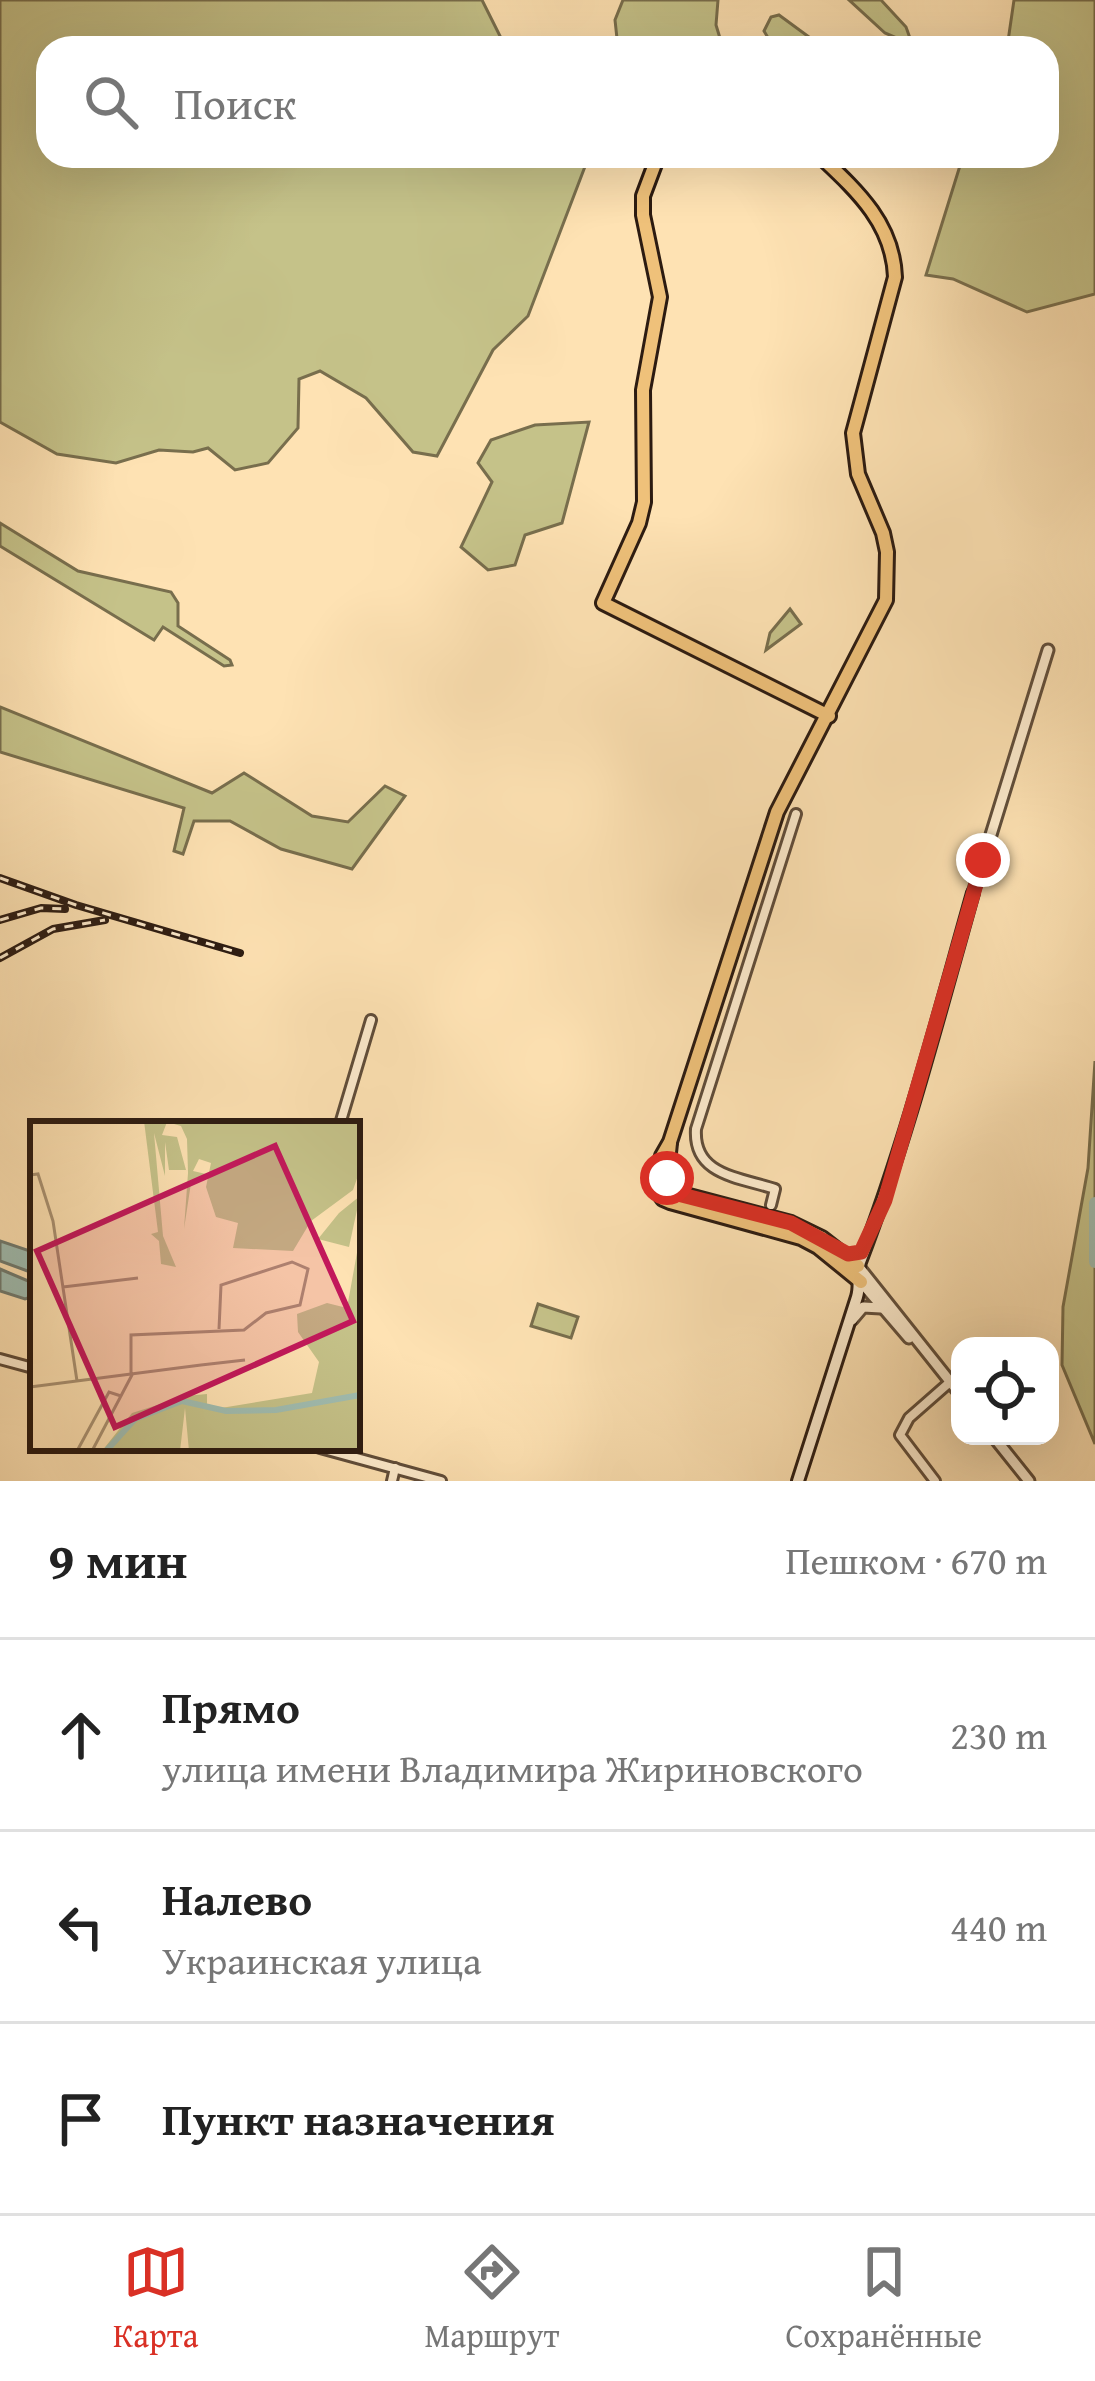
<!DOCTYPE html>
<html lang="ru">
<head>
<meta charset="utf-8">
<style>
	:root { --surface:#fff; --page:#f2f2f2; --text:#222; --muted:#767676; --line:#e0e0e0; --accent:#d93025 }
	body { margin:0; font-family:"Gentium Book Plus",serif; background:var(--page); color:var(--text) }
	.controls { position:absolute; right:36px; bottom:36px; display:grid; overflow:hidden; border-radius:24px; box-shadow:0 12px 48px #0002 }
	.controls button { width:108px; height:108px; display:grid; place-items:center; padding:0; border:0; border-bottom:3px solid var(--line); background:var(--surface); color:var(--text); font:60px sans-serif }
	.stop { position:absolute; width:36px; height:36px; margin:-27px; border:9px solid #d93025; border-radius:50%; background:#fff }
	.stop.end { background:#d93025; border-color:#fff; box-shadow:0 3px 12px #0008 }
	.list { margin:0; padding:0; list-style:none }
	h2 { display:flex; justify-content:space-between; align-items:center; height:156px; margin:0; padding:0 48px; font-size:51px }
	h2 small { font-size:39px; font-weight:400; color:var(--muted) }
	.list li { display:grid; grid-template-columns:78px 1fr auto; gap:36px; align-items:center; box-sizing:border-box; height:192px; padding:0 48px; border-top:3px solid var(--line) }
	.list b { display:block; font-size:45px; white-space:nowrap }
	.list p { margin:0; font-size:39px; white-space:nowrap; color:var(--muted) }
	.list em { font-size:39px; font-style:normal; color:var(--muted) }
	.icon { flex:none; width:66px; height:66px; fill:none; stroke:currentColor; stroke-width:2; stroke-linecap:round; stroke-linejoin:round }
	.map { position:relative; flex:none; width:1095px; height:1481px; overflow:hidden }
	.search { position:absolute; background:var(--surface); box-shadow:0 12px 48px #0002; left:36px; right:36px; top:36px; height:132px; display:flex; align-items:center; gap:30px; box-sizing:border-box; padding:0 42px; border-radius:36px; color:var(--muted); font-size:45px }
	.sheet { height:732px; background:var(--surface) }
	nav { display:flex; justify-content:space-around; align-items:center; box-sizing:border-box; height:168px; border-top:3px solid var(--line); background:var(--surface); font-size:33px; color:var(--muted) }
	nav a { display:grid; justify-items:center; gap:6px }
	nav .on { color:var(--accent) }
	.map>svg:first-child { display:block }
	.green { fill:#c5c289; stroke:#786e4d; stroke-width:3 }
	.water { fill:#a0bdb1; stroke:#727c71; stroke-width:3 }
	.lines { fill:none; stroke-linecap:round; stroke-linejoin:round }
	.river { stroke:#a0bdb1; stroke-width:12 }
	.minor-casing { stroke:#604d3a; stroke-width:14 }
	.tertiary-casing { stroke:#604d3a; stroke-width:15 }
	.secondary-casing { stroke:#2c1b11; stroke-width:16 }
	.primary-casing { stroke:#2c1b11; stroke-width:18 }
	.minor { stroke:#feecce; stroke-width:8 }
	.tertiary { stroke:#feecce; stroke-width:9 }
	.secondary { stroke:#feecce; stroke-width:10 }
	.primary { stroke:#efc17a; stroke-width:12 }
	.rail-casing { stroke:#2c1b11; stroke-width:8 }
	.rail { stroke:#feecce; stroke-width:3; stroke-dasharray:9; stroke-linecap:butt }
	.route { stroke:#d93025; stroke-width:15 }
	.inset-river { fill:none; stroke:#a0bdb1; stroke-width:6 }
	.inset-road { fill:none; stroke:#aa9272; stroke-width:3 }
	.view { fill:#c2185b; fill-opacity:0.15; stroke:#c2185b; stroke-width:6 }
	.inset-edge { fill:none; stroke:#2c1b11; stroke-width:6 }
</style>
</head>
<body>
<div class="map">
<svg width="1095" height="1481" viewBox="0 0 1095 1481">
	<rect width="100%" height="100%" fill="#fee2b3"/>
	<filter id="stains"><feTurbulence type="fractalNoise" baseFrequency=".00167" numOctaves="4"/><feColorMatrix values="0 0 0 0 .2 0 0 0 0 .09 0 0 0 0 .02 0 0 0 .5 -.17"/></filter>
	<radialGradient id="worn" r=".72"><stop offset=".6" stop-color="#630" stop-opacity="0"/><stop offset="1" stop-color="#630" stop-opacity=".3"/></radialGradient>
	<g class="green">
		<polygon points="0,0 482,0 506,48 48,48 48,156 589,156 528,316 493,350 437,456 413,452 366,398 320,371 299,379 298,428 268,463 235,470 208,448 193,452 159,450 116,463 57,454 0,422"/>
		<polygon points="623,0 718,0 716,25 723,48 618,48 615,20"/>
		<polygon points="849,0 881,0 906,27 911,41 908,43 885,33"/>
		<polygon points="1014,0 1095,0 1095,294 1027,312 953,279 926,275 963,156 1047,156 1047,48 1007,48"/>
		<polygon points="779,15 824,48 774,48 764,31 771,17"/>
		<polygon points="589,422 562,523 525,535 515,565 488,570 461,547 492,482 478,463 491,440 535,425"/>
		<polygon points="0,523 78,571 171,592 178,603 178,626 230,660 232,665 224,666 163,627 154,640 0,546"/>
		<polygon points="790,609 801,624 766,650 770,633"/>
		<polygon points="0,707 212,793 244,773 312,816 348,822 385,786 405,796 352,869 281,849 230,821 194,821 183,854 174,851 184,808 0,752"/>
		<polygon points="1095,1061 1095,1444 1062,1365 1063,1307 1088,1168"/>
		<polygon points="538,1304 578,1317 571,1338 531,1326"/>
	</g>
	<g class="water">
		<polygon points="0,1241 33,1252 33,1273 0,1261"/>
		<polygon points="0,1269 33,1283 31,1297 25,1299 0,1291"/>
	</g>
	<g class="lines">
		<polyline class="river" points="1095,1203 1095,1262"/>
		<g class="minor-casing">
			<g id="minor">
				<polyline points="340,1124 371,1020"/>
				<path d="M 771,1205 L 775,1189 C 738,1177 693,1175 696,1129 L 796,814"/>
				<polyline points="0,1359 33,1368"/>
				<polyline points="320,1448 441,1481"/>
				<polyline points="392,1481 395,1468"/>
				<polyline points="935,1481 900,1435 909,1418 950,1382"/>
			</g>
		</g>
		<g class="tertiary-casing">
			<g id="tertiary">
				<polyline points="973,893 1048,650"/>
				<polyline points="859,1267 960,1394"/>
				<polyline points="861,1282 909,1338"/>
				<polyline points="852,1320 863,1307 881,1308"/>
				<polyline points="993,1436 1029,1481"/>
			</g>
		</g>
		<g class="secondary-casing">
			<path id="secondary" d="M 798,1481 L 857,1297 C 861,1284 856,1273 860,1262 C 906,1142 938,1017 973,893"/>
		</g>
		<g class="primary-casing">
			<g id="primary">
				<polyline points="658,156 643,196 643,215 660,297 643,390 644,502 639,523 603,603 829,716"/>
				<path d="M 820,156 C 856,190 893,223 895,277 L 853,433 L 858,474 L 883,533 L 887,552 L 886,600 L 777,812 L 670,1142 L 662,1156 L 655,1188 L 663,1199 L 670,1202 L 801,1238 L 818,1247 L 861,1282"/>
				<polyline points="670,1143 666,1182 670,1191 791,1223 822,1238 858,1266"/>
			</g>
		</g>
		<use href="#minor" class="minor"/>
		<use href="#tertiary" class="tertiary"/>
		<use href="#secondary" class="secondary"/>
		<use href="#primary" class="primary"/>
		<g class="rail-casing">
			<g id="rail">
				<polyline points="0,878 76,905 240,953"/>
				<polyline points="0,920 41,908 65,909"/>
				<polyline points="0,958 53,929 105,920"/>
			</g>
		</g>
		<use href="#rail" class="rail"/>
	</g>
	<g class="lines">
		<polyline class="route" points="667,1178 667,1187 674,1193 791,1223 848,1254 861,1252 885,1200 983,860"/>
	</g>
	<g transform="translate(30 1121)">
		<rect width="330" height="330" fill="#fee2b3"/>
		<path d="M 114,0 L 330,0 L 330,49 L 323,69 L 281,100 L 263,130 L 203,127 L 208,102 L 186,96 L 176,66 L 181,42 L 169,38 L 163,50 L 176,53 L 161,62 L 154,108 L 158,52 L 157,18 L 151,5 L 137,1 L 132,14 L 147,16 L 156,49 L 139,49 L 135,21 L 135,55 L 124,12 L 133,115 L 146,146 L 131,143 L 129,120 L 121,113 L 128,111 ZM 330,75 L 319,126 L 288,118 L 309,92 ZM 330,115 L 330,330 L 159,330 L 155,287 L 150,330 L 72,330 L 102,292 L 156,275 L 177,273 L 177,283 L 191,287 L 282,272 L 289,241 L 268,211 L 267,193 L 297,182 L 317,187 Z" fill="#c5c289"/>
		<path class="inset-river" d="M 76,330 L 105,298 L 152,280 L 196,290 L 246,289 L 330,274"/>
		<path class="inset-road" d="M 0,54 L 8,53 L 23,100 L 47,260M 33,166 L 108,157M 171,244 L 215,239M 101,254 L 101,214 L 214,209 L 236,192 L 270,184 L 278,148 L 262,141 L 191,164 L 189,208M 0,266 L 171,244M 47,330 L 79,271 L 91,275M 62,330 L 103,252"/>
		<path class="view" d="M 245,25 L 323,200 L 85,306 L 7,130 Z"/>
		<rect width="330" height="330" class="inset-edge"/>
	</g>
	<rect width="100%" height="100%" filter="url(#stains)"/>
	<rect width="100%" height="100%" fill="url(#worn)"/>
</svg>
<div class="controls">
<button><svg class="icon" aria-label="locate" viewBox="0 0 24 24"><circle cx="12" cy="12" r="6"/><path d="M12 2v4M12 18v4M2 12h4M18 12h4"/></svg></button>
</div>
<div class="stop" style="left:667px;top:1178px"></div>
<div class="stop end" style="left:983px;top:860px"></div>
<div class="search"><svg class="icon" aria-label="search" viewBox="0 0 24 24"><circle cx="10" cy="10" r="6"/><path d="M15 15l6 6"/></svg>Поиск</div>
</div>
<section class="sheet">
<h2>9 мин<small>Пешком · 670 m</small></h2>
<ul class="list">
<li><svg class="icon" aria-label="ahead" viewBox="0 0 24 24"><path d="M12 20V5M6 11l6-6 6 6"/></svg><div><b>Прямо</b><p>улица имени Владимира Жириновского</p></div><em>230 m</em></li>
<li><svg class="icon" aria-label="left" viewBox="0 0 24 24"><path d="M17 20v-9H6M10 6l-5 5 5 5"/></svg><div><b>Налево</b><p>Украинская улица</p></div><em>440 m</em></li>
<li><svg class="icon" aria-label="arrive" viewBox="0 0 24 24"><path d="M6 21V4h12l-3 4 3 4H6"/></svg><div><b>Пункт назначения</b></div></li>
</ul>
</section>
<nav>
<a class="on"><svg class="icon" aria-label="map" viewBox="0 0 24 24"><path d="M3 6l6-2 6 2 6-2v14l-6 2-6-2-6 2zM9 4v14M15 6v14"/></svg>Карта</a>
<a><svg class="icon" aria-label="directions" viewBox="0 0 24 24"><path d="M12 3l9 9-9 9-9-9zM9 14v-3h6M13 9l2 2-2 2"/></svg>Маршрут</a>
<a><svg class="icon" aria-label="saved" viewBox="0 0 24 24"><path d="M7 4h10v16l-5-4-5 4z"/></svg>Сохранённые</a>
</nav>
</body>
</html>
